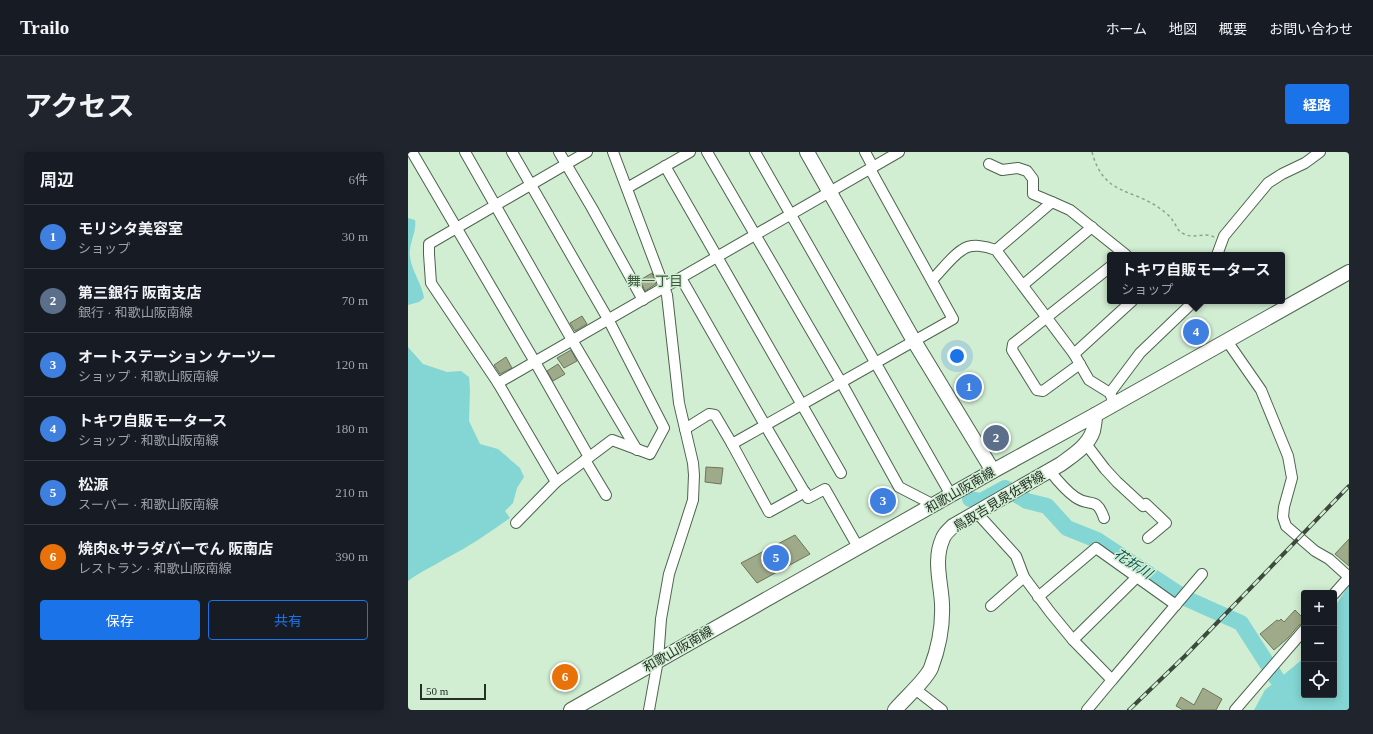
<!DOCTYPE html>
<html lang="ja">
<head>
<meta charset="utf-8">
<style>
	:root { --surface:#171b24; --page:#20242c; --text:#f1f3f6; --muted:#9ea1a6; --line:#363941; --accent:#1a73e8 }
	body { margin:0; font-family:"Times New Roman","Noto Sans JP",serif; background:var(--page); color:var(--text) }
	.controls { position:absolute; right:12px; bottom:12px; display:grid; overflow:hidden; border-radius:4px; box-shadow:0 2px 10px #0003 }
	.controls button { width:36px; height:36px; display:grid; place-items:center; padding:0; border:0; border-bottom:1px solid var(--line); background:var(--surface); color:var(--text); font:20px sans-serif }
	.scale { position:absolute; left:12px; bottom:10px; width:66px; box-sizing:border-box; padding-left:4px; border:2px solid #253026; border-top:0; font-size:11px; line-height:14px; white-space:nowrap; color:#253026; -webkit-text-stroke:3px #d1edd2; paint-order:stroke }
	.you { position:absolute; left:549px; top:204px; width:14px; height:14px; margin:-10px; border:3px solid #fff; border-radius:50%; background:#1a73e8; box-shadow:0 0 0 6px #1a73e833 }
	.badge { display:grid; place-items:center; width:26px; height:26px; border-radius:50%; background:var(--accent); color:#fff; font-size:13px; font-weight:700 }
	.pin { position:absolute; translate:-50% -50%; border:2px solid #fff; box-shadow:0 1px 4px #0006 }
	.popup { position:absolute; left:699px; top:100px; width:178px; height:52px; box-sizing:border-box; display:grid; place-content:center; border-radius:4px; background:var(--surface); filter:drop-shadow(0 1px 3px #0005); font-size:13px; white-space:nowrap; color:var(--muted) }
	.popup b { font-size:15px; color:var(--text) }
	.popup::after { content:''; position:absolute; left:50%; top:100%; margin-left:-8px; border:8px solid transparent; border-top-color:var(--surface) }
	.list { margin:0; padding:0; list-style:none }
	h2 { display:flex; justify-content:space-between; align-items:center; height:52px; margin:0; padding:0 16px; font-size:17px }
	h2 small { font-size:13px; font-weight:400; color:var(--muted) }
	.list li { display:grid; grid-template-columns:26px 1fr auto; gap:12px; align-items:center; box-sizing:border-box; height:64px; padding:0 16px; border-top:1px solid var(--line) }
	.list b { display:block; font-size:15px; white-space:nowrap }
	.list p { margin:0; font-size:13px; white-space:nowrap; color:var(--muted) }
	.list em { font-size:13px; font-style:normal; color:var(--muted) }
	.actions { display:flex; gap:8px; padding:12px 16px }
	.actions a { flex:1; padding:9px 0; border:1px solid var(--accent); border-radius:4px; text-align:center; font-size:14px; color:var(--accent) }
	.actions .main { background:var(--accent); color:#fff }
	.icon { flex:none; width:22px; height:22px; fill:none; stroke:currentColor; stroke-width:2; stroke-linecap:round; stroke-linejoin:round }
	.map { position:relative; flex:none; width:941px; height:558px; overflow:hidden; border-radius:4px }
	header { display:flex; align-items:center; gap:24px; box-sizing:border-box; height:56px; padding:0 20px; background:var(--surface); border-bottom:1px solid var(--line) }
	header strong { font-size:19px }
	nav { display:flex; gap:22px; margin-inline-start:auto; font-size:14px }
	.intro { display:flex; align-items:center; justify-content:space-between; box-sizing:border-box; height:96px; padding:0 24px }
	h1 { margin:0; font-size:28px }
	.button { padding:10px 18px; border-radius:4px; background:var(--accent); color:#fff; font-size:14px; font-weight:700 }
	main { display:flex; gap:24px; padding:0 24px }
	aside { flex:1; background:var(--surface); border-radius:4px; box-shadow:0 2px 10px #0003 }
	.map>svg:first-child { display:block }
	.water { fill:#83d6d3 }
	.lines { fill:none; stroke-linecap:round; stroke-linejoin:round }
	.river { stroke:#83d6d3; stroke-width:16 }
	.building { fill:#9faa8a; stroke:#6c7658 }
	.street-casing { stroke:#4c644d; stroke-width:12 }
	.secondary-casing { stroke:#4c644d; stroke-width:16 }
	.path { stroke:#8da38e; stroke-width:1.5; stroke-dasharray:3 3; stroke-linecap:butt }
	.street { stroke:#fff; stroke-width:10 }
	.secondary { stroke:#fff; stroke-width:14 }
	.rail-casing { stroke:#3c493d; stroke-width:4 }
	.rail { stroke:#d1edd2; stroke-width:2.5; stroke-dasharray:8; stroke-linecap:butt }
	.labels { text-anchor:middle; dominant-baseline:central; stroke-width:3; stroke-linejoin:round; paint-order:stroke }
	.street-label { font-size:13px; fill:#253026; stroke:#d1edd2 }
	.neighbourhood-label { font-size:14px; fill:#3e563f; stroke:#d1edd2 }
	.water-label { font-size:14px; font-style:italic; fill:#0b5655; stroke:#d1edd2 }
</style>
</head>
<body>
<header>
<strong>Trailo</strong>
<nav><a>ホーム</a><a>地図</a><a>概要</a><a>お問い合わせ</a></nav>
</header>
<div class="intro"><h1>アクセス</h1><a class="button">経路</a></div>
<main>
<aside>
<h2>周辺<small>6件</small></h2>
<ul class="list">
<li><span class="badge" style="background:#3f7fe0">1</span><div><b>モリシタ美容室</b><p>ショップ</p></div><em>30 m</em></li>
<li><span class="badge" style="background:#5c6f8a">2</span><div><b>第三銀行 阪南支店</b><p>銀行 · 和歌山阪南線</p></div><em>70 m</em></li>
<li><span class="badge" style="background:#3f7fe0">3</span><div><b>オートステーション ケーツー</b><p>ショップ · 和歌山阪南線</p></div><em>120 m</em></li>
<li><span class="badge" style="background:#3f7fe0">4</span><div><b>トキワ自販モータース</b><p>ショップ · 和歌山阪南線</p></div><em>180 m</em></li>
<li><span class="badge" style="background:#3f7fe0">5</span><div><b>松源</b><p>スーパー · 和歌山阪南線</p></div><em>210 m</em></li>
<li><span class="badge" style="background:#e8710a">6</span><div><b>焼肉&amp;サラダバーでん 阪南店</b><p>レストラン · 和歌山阪南線</p></div><em>390 m</em></li>
</ul>
<div class="actions"><a class="main">保存</a><a>共有</a></div>
</aside>
<div class="map">
<svg width="941" height="558" viewBox="0 0 941 558">
	<rect width="100%" height="100%" fill="#d1edd2"/>
	<g class="water">
		<path d="M 0,66 L 7,68 C 9,81 0,92 2,105 C 4,120 14,132 16,146 L 11,150 L 0,153 Z"/>
		<path d="M 0,195 L 15,212 L 39,220 L 53,219 L 61,225 L 62,237 L 61,269 L 72,292 L 90,297 L 112,316 L 116,325 L 109,336 L 105,351 L 97,359 L 102,366 C 81,381 60,395 37,407 C 25,414 12,420 0,429 Z"/>
		<polygon points="941,433 941,558 846,558 857,538 896,506 896,543 926,543 926,456"/>
	</g>
	<g class="lines">
		<polyline class="river" points="562,347 573,349 597,336 619,349 639,354 659,376 689,388 777,446 833,471 869,527"/>
	</g>
	<g class="building">
		<polygon points="244,121 248,132 237,139 232,128"/>
		<polygon points="174,164 179,172 167,179 162,171"/>
		<polygon points="163,198 169,209 156,216 149,206"/>
		<polygon points="98,205 104,216 92,222 86,213"/>
		<polygon points="150,212 157,222 145,229 139,219"/>
		<polygon points="298,315 315,316 313,332 297,330"/>
		<polygon points="387,383 402,402 349,431 333,411"/>
		<polygon points="941,387 941,414 927,402"/>
		<polygon points="887,458 896,467 896,472 891,473 880,486 866,498 852,482 869,468 871,469 873,467 876,470"/>
		<polygon points="795,536 814,547 808,558 775,558 768,554 773,545 786,553"/>
	</g>
	<g class="lines">
		<g class="street-casing">
			<g id="street">
				<polyline points="4,0 127,210 181,305"/>
				<polyline points="57,0 164,188 229,298"/>
				<polyline points="104,0 200,167 256,276 242,302 204,288 148,330 108,371"/>
				<polyline points="151,0 184,56 235,148"/>
				<polyline points="205,0 259,143 271,251 285,311 286,323 285,348 276,376 261,422 253,467 250,508 241,558"/>
				<polyline points="299,0 433,230 491,335 526,353"/>
				<polyline points="347,0 543,343"/>
				<polyline points="457,0 465,15"/>
				<polyline points="581,12 594,18 610,16 619,19 625,27 625,42 644,50"/>
				<polyline points="257,14 433,321"/>
				<polyline points="219,36 282,0"/>
				<polyline points="588,98 644,50 662,58 718,103"/>
				<polyline points="809,103 816,84 860,31 874,22 897,11 912,0"/>
				<polyline points="273,126 357,273 400,346 417,337 450,395"/>
				<path d="M 524,128 C 533,119 544,104 554,98 C 563,91 578,94 588,98 L 666,202 L 681,228 L 702,241 L 706,252"/>
				<polyline points="615,133 684,75"/>
				<polyline points="819,189 853,238 880,304 884,326 876,355 875,365 878,374 907,399 921,407 941,425"/>
				<polyline points="666,202 724,149"/>
				<polyline points="672,212 635,239 629,238 604,198 605,192 702,115"/>
				<polyline points="90,231 491,0"/>
				<polyline points="702,241 732,201 780,155 785,149"/>
				<polyline points="277,277 301,262 307,263 324,292 545,167 462,17"/>
				<polyline points="324,292 361,360 397,340"/>
				<polyline points="678,292 697,317 709,330 735,354 738,352 758,371 740,386"/>
				<polyline points="177,308 198,343"/>
				<path d="M 642,319 C 649,328 657,338 667,345 C 682,356 688,343 696,366"/>
				<polyline points="148,330 90,231 23,131 21,102 21,92 179,0"/>
				<polyline points="569,361 608,404 616,425 642,460 665,488 704,528 794,422"/>
				<polyline points="926,442 941,425"/>
				<polyline points="630,445 688,396 768,453"/>
				<polyline points="583,454 616,425"/>
				<polyline points="665,488 729,425"/>
				<polyline points="507,537 534,558"/>
				<polyline points="679,558 704,528"/>
				<polyline points="827,558 896,478"/>
			</g>
		</g>
		<g class="secondary-casing">
			<g id="secondary">
				<polyline points="399,0 506,189 585,319"/>
				<polyline points="163,558 585,319 687,263 941,120"/>
				<path d="M 487,558 C 497,546 518,528 523,516 C 531,495 535,474 534,452 C 533,430 525,408 535,386 C 537,381 542,377 545,374 L 653,312 C 665,303 680,294 685,279 C 686,274 687,268 687,263"/>
			</g>
		</g>
		<path class="path" d="M 684,0 C 696,45 724,35 754,58 C 758,61 763,65 765,69 C 769,74 769,79 776,82 C 785,87 797,80 806,85"/>
		<use href="#street" class="street"/>
		<use href="#secondary" class="secondary"/>
		<g class="rail-casing">
			<polyline id="rail" points="721,558 777,504 941,334"/>
		</g>
		<use href="#rail" class="rail"/>
	</g>
	<g class="labels">
		<g class="street-label">
			<text transform="translate(552 338) rotate(-30)">和歌山阪南線</text>
			<text transform="translate(591 349) rotate(-31)">鳥取吉見泉佐野線</text>
			<text transform="translate(270 497) rotate(-30)">和歌山阪南線</text>
		</g>
		<g class="neighbourhood-label">
			<text x="247" y="129">舞一丁目</text>
		</g>
		<g class="water-label">
			<text transform="translate(725 412) rotate(33)">花折川</text>
		</g>
	</g>
</svg>
<div class="controls">
<button>+</button>
<button>−</button>
<button><svg class="icon" aria-label="locate" viewBox="0 0 24 24"><circle cx="12" cy="12" r="6"/><path d="M12 2v4M12 18v4M2 12h4M18 12h4"/></svg></button>
</div>
<div class="scale">50 m</div>
<div class="you"></div>
<div class="pin badge" style="left:561px;top:235px;background:#3f7fe0">1</div>
<div class="pin badge" style="left:588px;top:286px;background:#5c6f8a">2</div>
<div class="pin badge" style="left:475px;top:349px;background:#3f7fe0">3</div>
<div class="pin badge" style="left:788px;top:180px;background:#3f7fe0">4</div>
<div class="popup"><b>トキワ自販モータース</b>ショップ</div>
<div class="pin badge" style="left:368px;top:406px;background:#3f7fe0">5</div>
<div class="pin badge" style="left:157px;top:525px;background:#e8710a">6</div>
</div>
</main>
</body>
</html>
